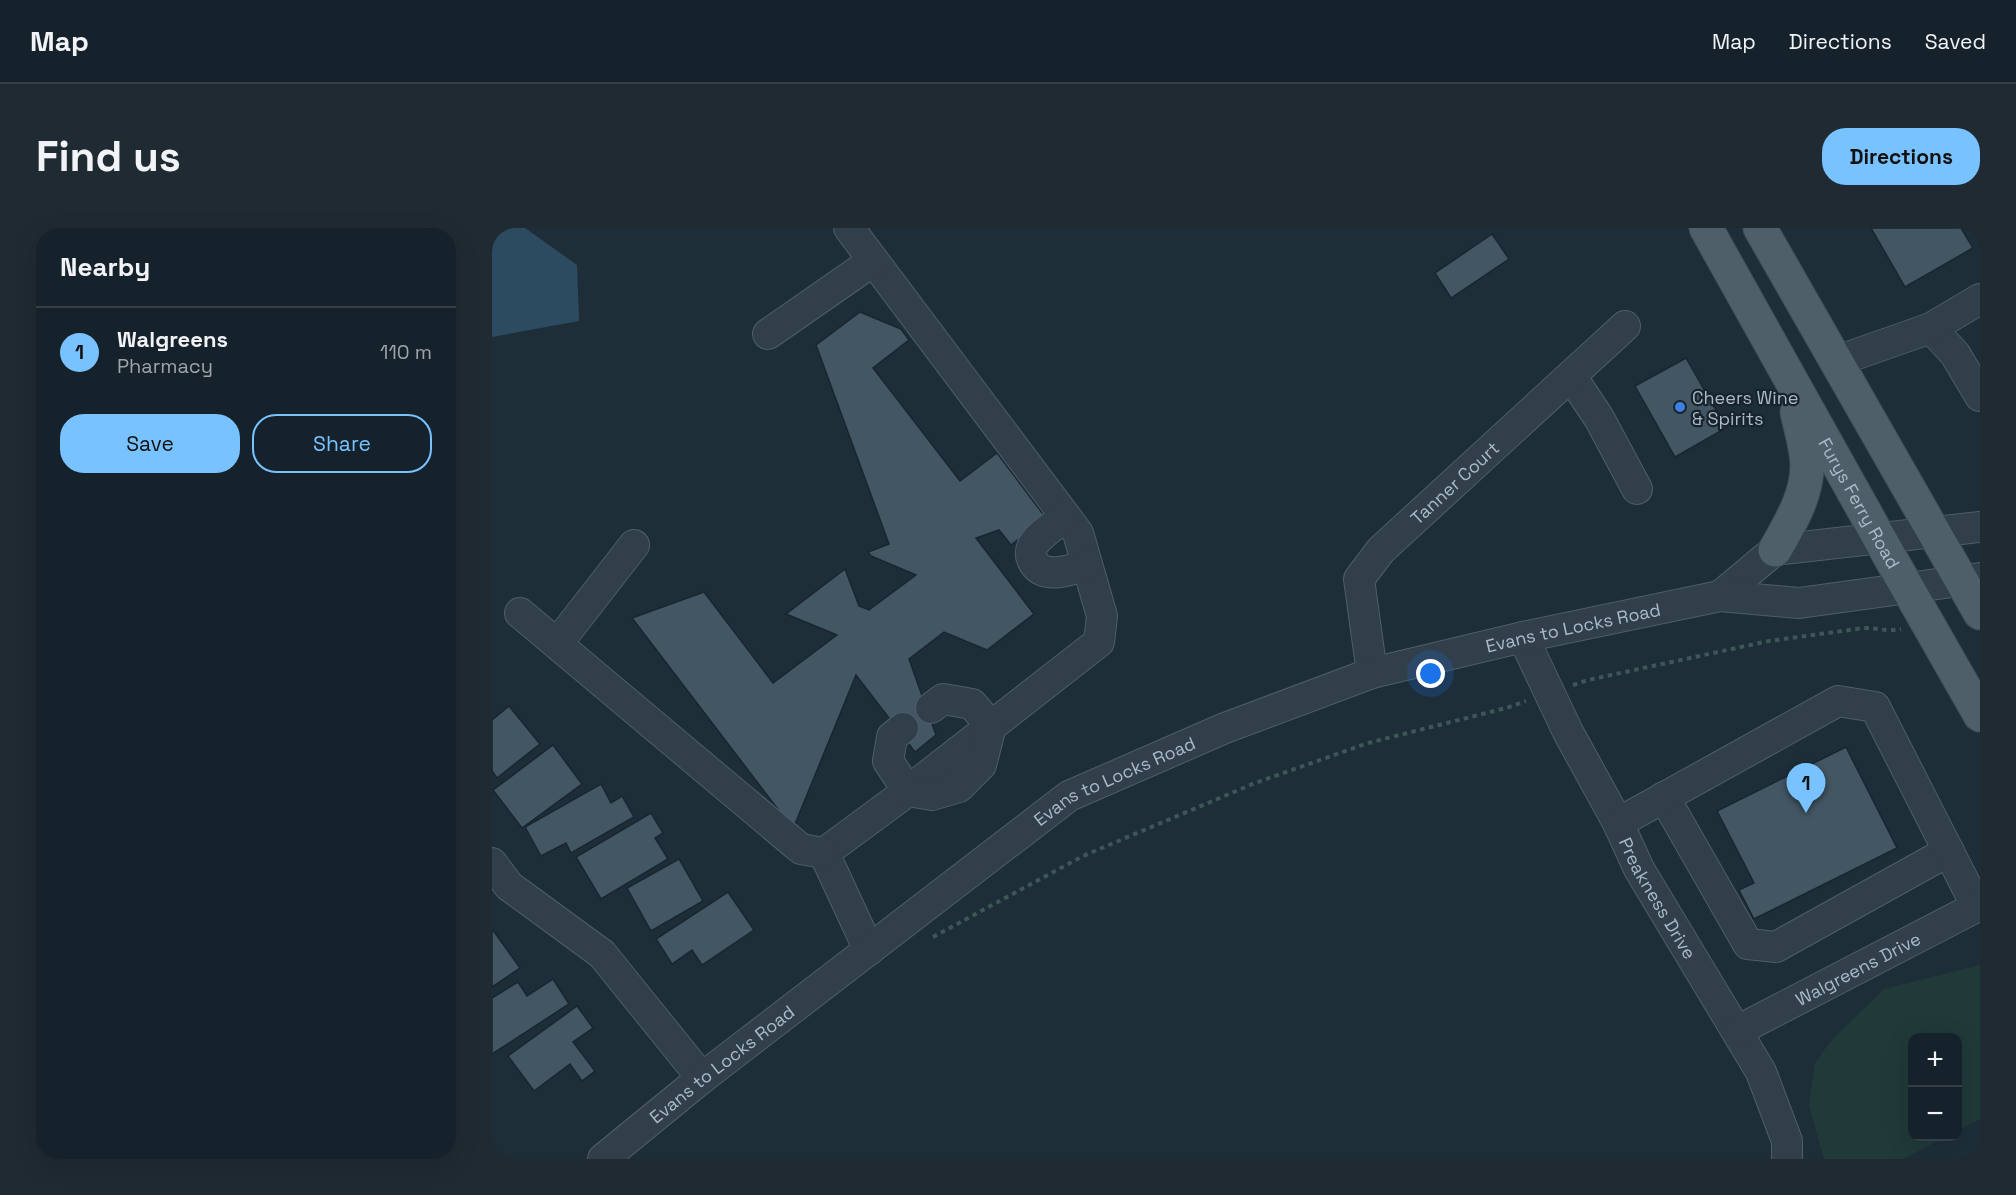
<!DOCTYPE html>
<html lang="en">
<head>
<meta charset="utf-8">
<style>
	:root { --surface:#16222b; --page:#1f2a33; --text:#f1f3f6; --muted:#9ea4a9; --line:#353f47; --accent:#78c2ff }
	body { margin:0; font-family:"Space Grotesk",sans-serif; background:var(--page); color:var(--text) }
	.controls { position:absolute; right:18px; bottom:18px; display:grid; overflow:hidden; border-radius:12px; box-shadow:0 6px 24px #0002 }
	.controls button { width:54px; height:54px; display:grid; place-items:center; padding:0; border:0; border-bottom:2px solid var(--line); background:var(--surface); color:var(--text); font:30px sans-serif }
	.you { position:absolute; left:939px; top:446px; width:21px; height:21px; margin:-15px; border:4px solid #fff; border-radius:50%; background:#1a73e8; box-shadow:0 0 0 9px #1a73e833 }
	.badge { display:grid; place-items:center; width:39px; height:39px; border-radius:50%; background:var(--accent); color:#111; font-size:20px; font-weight:700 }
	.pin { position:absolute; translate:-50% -50px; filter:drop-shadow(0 2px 3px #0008) }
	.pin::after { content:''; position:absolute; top:32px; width:21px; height:18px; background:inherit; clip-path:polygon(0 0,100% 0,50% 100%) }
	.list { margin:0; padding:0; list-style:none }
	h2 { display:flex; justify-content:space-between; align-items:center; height:78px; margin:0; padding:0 24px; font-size:26px }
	h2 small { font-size:20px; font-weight:400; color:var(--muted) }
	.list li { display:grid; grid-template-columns:39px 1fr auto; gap:18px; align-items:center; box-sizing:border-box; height:90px; padding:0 24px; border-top:2px solid var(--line) }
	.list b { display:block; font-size:22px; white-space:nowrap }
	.list p { margin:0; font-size:20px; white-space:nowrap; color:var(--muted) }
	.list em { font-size:20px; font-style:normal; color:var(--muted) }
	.actions { display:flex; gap:12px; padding:18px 24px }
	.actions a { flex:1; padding:14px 0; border:2px solid var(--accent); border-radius:24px; text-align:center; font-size:21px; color:var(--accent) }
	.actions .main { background:var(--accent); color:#111 }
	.map { position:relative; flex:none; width:1488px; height:931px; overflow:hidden; border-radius:24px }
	header { display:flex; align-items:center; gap:36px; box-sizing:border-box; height:84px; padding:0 30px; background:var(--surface); border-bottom:2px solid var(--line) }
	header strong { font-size:28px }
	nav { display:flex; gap:33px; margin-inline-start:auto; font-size:21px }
	.intro { display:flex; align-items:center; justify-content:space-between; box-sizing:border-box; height:144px; padding:0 36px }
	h1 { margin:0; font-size:42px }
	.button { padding:15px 27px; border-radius:24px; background:var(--accent); color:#111; font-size:21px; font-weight:700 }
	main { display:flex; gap:36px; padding:0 36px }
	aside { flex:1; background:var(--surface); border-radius:24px; box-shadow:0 6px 24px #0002 }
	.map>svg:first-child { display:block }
	.green { fill:#203a39 }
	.water { fill:#2d4b60 }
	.building { fill:#435664; stroke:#192630; stroke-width:1.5 }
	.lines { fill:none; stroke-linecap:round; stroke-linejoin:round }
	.minor-casing { stroke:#4f5d68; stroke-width:32 }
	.major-casing { stroke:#3e4b56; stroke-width:35 }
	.path { stroke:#3d5756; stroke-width:4; stroke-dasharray:4.5 4.5; stroke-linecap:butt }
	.minor { stroke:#313f4a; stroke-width:30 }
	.major { stroke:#4f5f6a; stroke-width:33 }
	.shop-dot { fill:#3f7fe0; stroke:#17242e; stroke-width:2 }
	.labels { text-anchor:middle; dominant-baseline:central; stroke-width:4.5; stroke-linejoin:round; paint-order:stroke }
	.poi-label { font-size:18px; fill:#abbac7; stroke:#17242e; text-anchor:start }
	.street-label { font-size:18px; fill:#abbac7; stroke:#17242e }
</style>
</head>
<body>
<header>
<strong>Map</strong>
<nav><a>Map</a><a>Directions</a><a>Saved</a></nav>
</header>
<div class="intro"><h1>Find us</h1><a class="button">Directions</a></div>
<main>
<aside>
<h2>Nearby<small></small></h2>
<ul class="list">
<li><span class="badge">1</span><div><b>Walgreens</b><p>Pharmacy</p></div><em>110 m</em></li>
</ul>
<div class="actions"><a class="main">Save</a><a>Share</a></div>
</aside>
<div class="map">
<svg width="1488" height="931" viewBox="0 0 1488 931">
	<rect width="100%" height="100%" fill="#1e2e39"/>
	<polygon class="green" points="1488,737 1488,891 1466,903 1466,810 1420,810 1420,908 1454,909 1411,931 1332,931 1317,878 1323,835 1339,813 1392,761"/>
	<polygon class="water" points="0,0 33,0 85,37 87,93 0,109"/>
	<g class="building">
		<polygon points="1379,0 1469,0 1481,20 1413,59"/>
		<polygon points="1000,6 1017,31 959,70 943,45"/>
		<polygon points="368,84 409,101 417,112 381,140 468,253 505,225 554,290 519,317 507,302 484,310 542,386 495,422 452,404 417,431 444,507 423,524 364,447 301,601 140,390 212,364 281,455 345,407 294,386 353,341 367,378 377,382 424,347 379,328 376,324 397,316 324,117"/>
		<polygon points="1194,130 1234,200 1183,229 1143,158"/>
		<polygon points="17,478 48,516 5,550 0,543 0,492"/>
		<polygon points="61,517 90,556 30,600 1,562"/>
		<polygon points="1354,519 1405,620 1262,691 1247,662 1262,655 1225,583"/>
		<polygon points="109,556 119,575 130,568 142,589 79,625 74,615 49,628 33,599"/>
		<polygon points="159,585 171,605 163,610 176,631 109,671 84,629"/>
		<polygon points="187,631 211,673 159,703 135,660"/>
		<polygon points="236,664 262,702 210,737 200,722 180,736 164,711"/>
		<polygon points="0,701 28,740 0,759"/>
		<polygon points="61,751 77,776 0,826 0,770 26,754 35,768"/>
		<polygon points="85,778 101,800 81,814 103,843 90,853 78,836 42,863 16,828"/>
	</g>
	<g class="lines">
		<g class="minor-casing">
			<g id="minor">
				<polyline points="357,0 586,305 610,388 607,414 416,563 332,625 377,722"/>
				<polyline points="1439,100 1463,126 1488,168"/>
				<polyline points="276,106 381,33"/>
				<polyline points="1345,133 1439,100 1488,71"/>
				<polyline points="1079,148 1107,190 1145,261"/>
				<path d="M 573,289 C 563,297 548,306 541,317 C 538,323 538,329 542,335 C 553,352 579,342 595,337"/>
				<polyline points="1228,368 1283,322 1488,299"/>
				<polyline points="28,385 309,621 332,625"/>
				<path id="s1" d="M 1031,409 L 1076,504 L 1126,595 L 1147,641 L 1269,844 L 1295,913 L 1295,931"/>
				<polyline points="65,416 142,317"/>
				<path id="s2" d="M 880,445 L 867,351 L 889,322 L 1133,98"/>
				<polyline points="411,500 400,509 396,533 416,563 440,567 467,559 489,537 499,498 480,476 451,471 439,480"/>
				<polyline points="1172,569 1256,716 1284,719 1457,623"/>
				<polyline points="1126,595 1346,473 1383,479 1485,679"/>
				<polyline points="0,635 17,658 110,726 210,850"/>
				<path id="s3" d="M 1245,803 L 1488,677"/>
				<path id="s4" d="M 111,931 L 210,850 L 577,568 L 733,500 L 880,445 L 1031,409 L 1228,368 L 1307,375 L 1488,350"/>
			</g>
		</g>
		<g class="major-casing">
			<g id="major">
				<path id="s5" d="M 1214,0 L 1399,331 L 1488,487"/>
				<polyline points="1268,0 1488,385"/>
				<path d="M 1283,322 C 1299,294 1320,260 1314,226 C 1312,212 1308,198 1305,184"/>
			</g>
		</g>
		<g class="path">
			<path d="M 1081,457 L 1096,452 L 1277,413 L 1372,400 C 1387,400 1393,404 1409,401"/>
			<polyline points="441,709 591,628 763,555 876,515 1014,480 1034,473"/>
		</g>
		<use href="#minor" class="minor"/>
		<use href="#major" class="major"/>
	</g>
	<circle class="shop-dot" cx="1188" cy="179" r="6"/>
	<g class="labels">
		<g class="poi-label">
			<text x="1200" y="169">Cheers Wine<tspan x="1200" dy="21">&amp; Spirits</tspan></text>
		</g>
		<g class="street-label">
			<text stroke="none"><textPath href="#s2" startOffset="231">Tanner Court</textPath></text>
			<text stroke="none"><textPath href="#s5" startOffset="315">Furys Ferry Road</textPath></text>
			<text stroke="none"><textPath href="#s4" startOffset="1124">Evans to Locks Road</textPath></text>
			<text stroke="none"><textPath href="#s4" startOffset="638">Evans to Locks Road</textPath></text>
			<text stroke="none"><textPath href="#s1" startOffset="294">Preakness Drive</textPath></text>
			<text stroke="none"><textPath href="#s3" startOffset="136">Walgreens Drive</textPath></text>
			<text stroke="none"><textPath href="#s4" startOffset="152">Evans to Locks Road</textPath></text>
		</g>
	</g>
</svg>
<div class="controls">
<button>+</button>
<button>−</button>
</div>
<div class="you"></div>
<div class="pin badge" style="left:1314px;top:585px">1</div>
</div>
</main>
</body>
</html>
